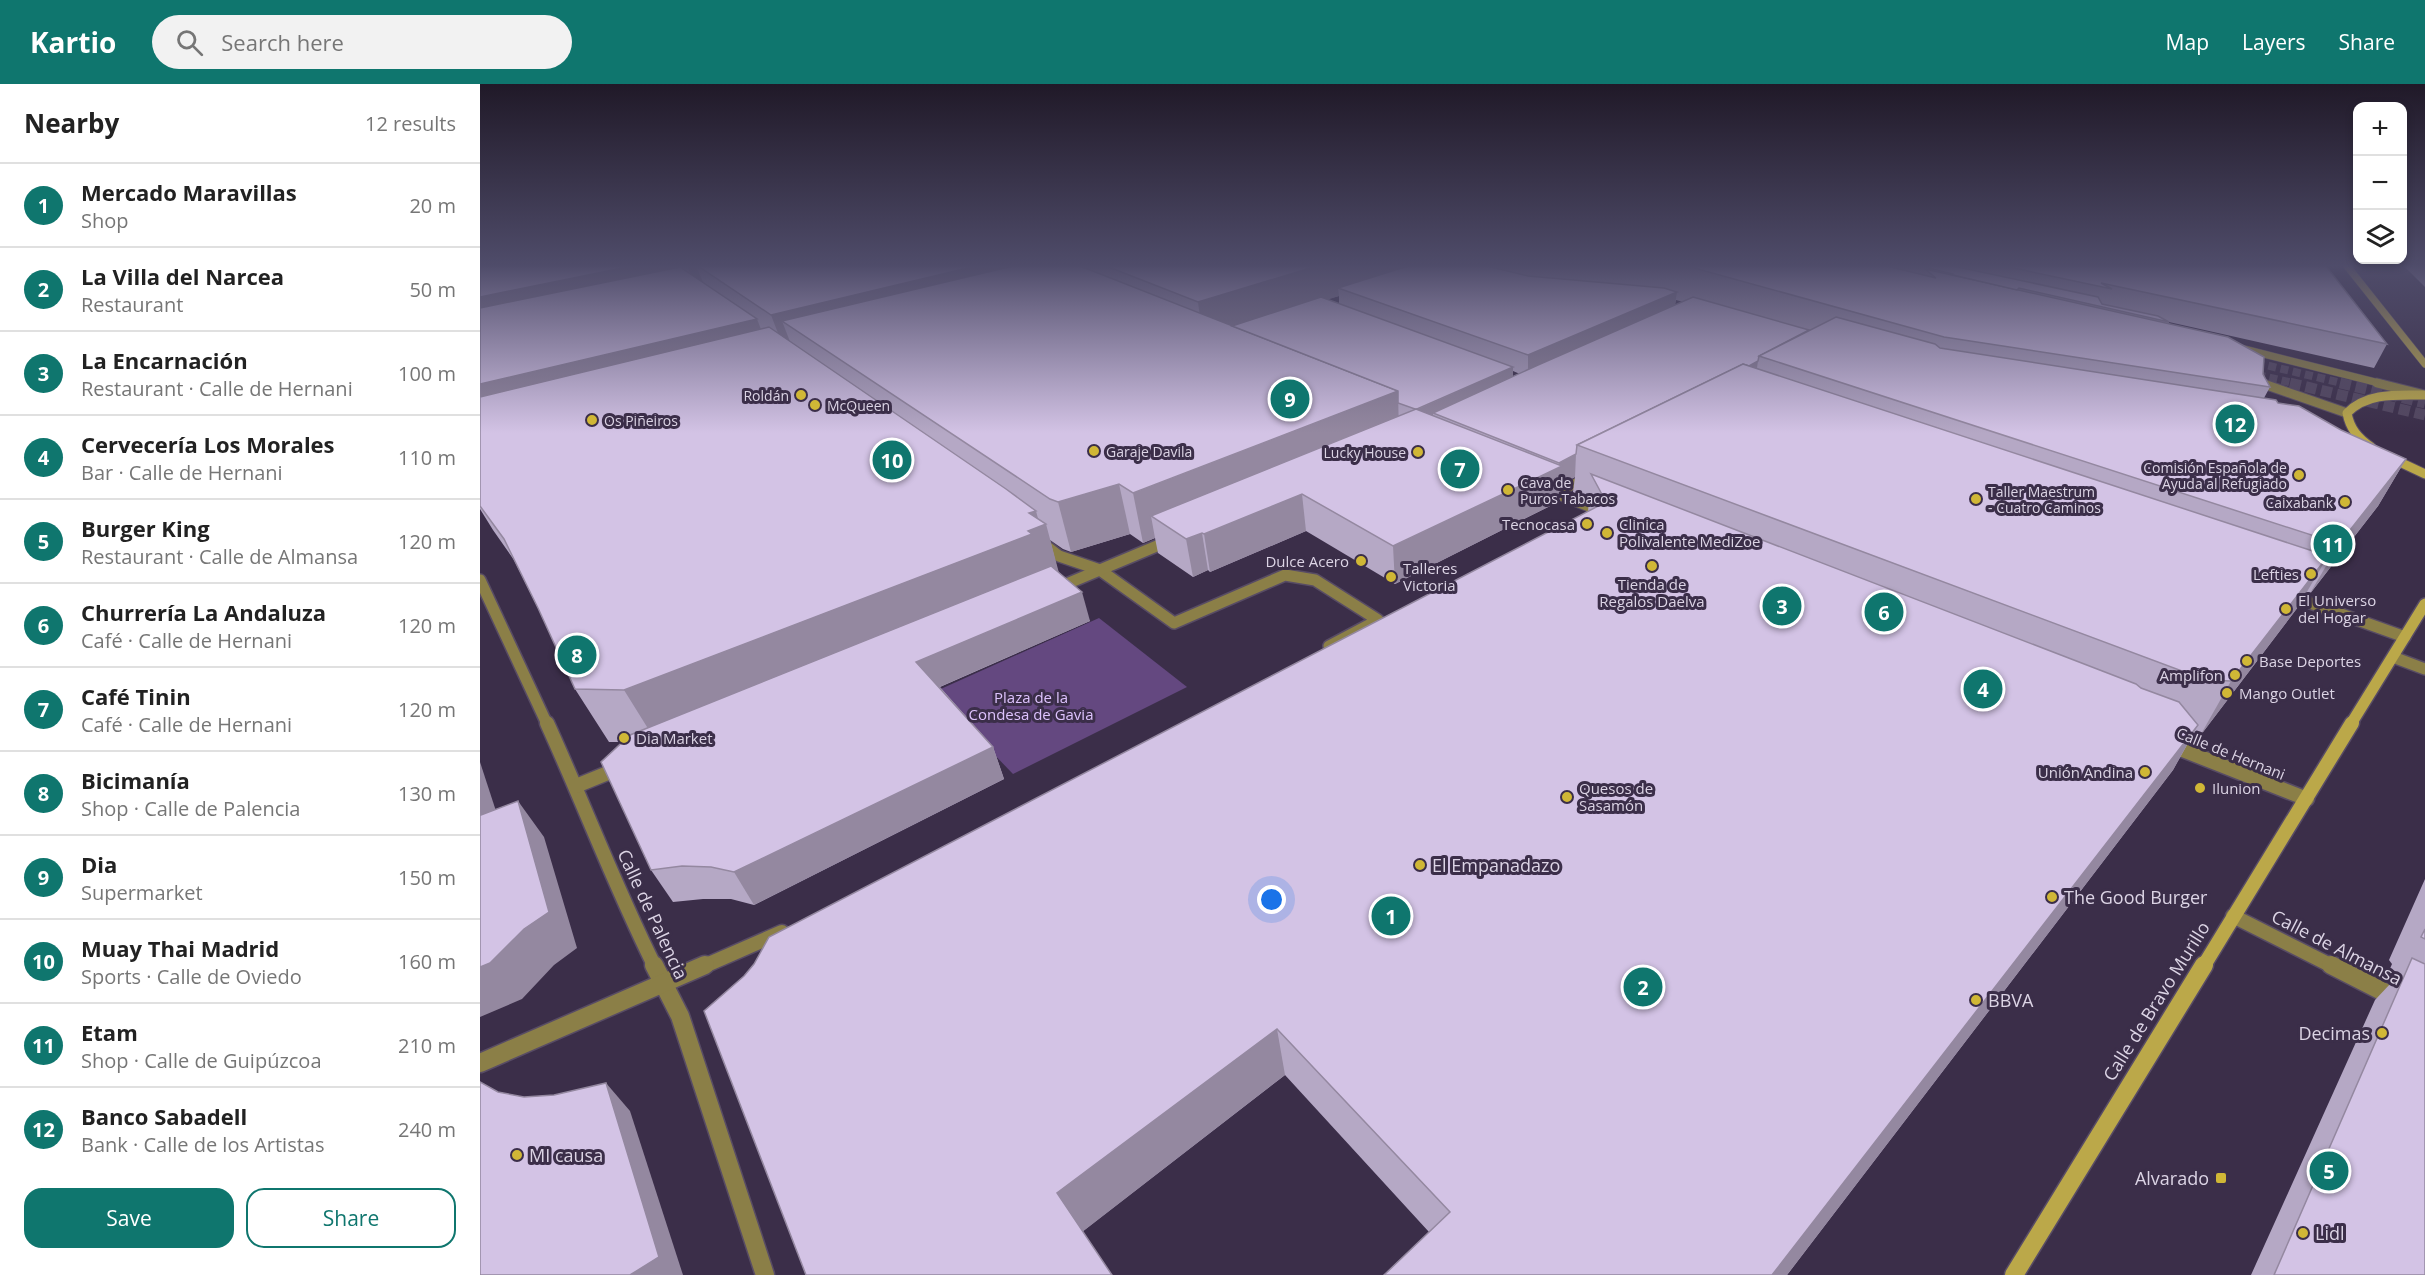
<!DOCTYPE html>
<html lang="en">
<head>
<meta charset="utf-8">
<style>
	:root { --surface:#fff; --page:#f2f2f2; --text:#222; --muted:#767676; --line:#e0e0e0; --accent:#0f766e }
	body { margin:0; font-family:"Open Sans",sans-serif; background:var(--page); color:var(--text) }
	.controls { position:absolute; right:18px; top:18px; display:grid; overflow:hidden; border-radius:12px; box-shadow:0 3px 9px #0003 }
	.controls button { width:54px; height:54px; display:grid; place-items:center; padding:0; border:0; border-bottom:2px solid var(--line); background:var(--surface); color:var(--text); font:30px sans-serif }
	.you { position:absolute; left:792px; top:816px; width:21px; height:21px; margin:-15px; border:4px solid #fff; border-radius:50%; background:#1a73e8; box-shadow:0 0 0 9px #1a73e833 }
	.badge { display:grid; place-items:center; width:39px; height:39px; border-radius:50%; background:var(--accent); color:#fff; font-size:20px; font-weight:700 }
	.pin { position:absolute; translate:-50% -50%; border:3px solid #fff; box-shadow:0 2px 6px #0006 }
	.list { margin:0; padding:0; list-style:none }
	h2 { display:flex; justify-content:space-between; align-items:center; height:78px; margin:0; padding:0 24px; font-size:26px }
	h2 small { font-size:20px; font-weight:400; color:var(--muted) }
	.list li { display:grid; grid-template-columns:39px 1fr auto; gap:18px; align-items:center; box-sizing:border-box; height:84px; padding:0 24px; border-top:2px solid var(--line) }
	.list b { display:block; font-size:22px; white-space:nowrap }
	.list p { margin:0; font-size:20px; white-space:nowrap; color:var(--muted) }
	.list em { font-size:20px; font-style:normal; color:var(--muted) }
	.actions { display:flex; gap:12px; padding:18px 24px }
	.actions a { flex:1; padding:14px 0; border:2px solid var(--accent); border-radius:18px; text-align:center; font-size:21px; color:var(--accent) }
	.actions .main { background:var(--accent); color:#fff }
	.icon { flex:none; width:33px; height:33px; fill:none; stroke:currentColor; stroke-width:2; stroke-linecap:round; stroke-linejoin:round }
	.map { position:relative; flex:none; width:1945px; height:1191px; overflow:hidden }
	header { display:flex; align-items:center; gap:36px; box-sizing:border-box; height:84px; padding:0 30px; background:var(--accent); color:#fff }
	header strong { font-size:28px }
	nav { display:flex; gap:33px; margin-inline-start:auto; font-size:21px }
	.search { width:420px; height:54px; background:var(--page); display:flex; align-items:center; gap:15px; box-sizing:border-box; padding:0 21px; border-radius:33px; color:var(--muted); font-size:22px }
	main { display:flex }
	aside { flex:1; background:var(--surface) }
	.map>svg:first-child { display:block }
	.green { fill:#644880 }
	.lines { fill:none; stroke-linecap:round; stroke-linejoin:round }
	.primary-tunnel-far1 { stroke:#534760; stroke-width:8; stroke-dasharray:8 4.5; stroke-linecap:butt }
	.primary-tunnel { stroke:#534760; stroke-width:11; stroke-dasharray:11 5; stroke-linecap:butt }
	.pedestrian-casing { stroke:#584c65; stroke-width:14 }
	.minor-far3-casing { stroke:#584c65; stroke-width:11 }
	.minor-far2-casing { stroke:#584c65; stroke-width:14 }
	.minor-far1-casing { stroke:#584c65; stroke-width:17 }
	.minor-casing { stroke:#584c65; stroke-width:21 }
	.tertiary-far1-casing { stroke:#584c65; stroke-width:8 }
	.tertiary-casing { stroke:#584c65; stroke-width:11 }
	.secondary-far4-casing { stroke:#584c65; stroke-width:8 }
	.secondary-far3-casing { stroke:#584c65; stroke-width:11 }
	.secondary-far2-casing { stroke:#584c65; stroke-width:14 }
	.secondary-far1-casing { stroke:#584c65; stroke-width:17 }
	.secondary-casing { stroke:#584c65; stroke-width:21 }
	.pedestrian { stroke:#8b7f47; stroke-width:11 }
	.minor-far3 { stroke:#8b7f47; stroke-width:9 }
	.minor-far2 { stroke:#8b7f47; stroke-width:11 }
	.minor-far1 { stroke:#8b7f47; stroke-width:14 }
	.minor { stroke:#8b7f47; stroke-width:18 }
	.tertiary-far1 { stroke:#8b7f47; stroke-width:7 }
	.tertiary { stroke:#8b7f47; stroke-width:9 }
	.secondary-far4 { stroke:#bba849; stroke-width:7 }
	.secondary-far3 { stroke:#bba849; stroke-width:9 }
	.secondary-far2 { stroke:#bba849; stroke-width:11 }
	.secondary-far1 { stroke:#bba849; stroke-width:14 }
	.secondary { stroke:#bba849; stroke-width:18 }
	.wall { fill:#b5a8c5; fill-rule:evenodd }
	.shaded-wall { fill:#9488a0 }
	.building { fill:#d3c3e5; stroke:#9488a0; stroke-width:1.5 }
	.poi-dot { fill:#d0b736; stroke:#3b2e49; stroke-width:2 }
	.labels { text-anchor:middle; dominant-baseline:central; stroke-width:6; stroke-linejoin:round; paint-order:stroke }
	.far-poi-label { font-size:14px; fill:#dcd4e5; stroke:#3b2e49; text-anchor:start }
	.poi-label { font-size:15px; fill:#dcd4e5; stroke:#3b2e49; text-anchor:start }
	.park-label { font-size:15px; fill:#dec3fe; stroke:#3b2e49 }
	.street-label { font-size:15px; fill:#dcd4e5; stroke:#3b2e49 }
	.near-poi-label { font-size:18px; fill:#dcd4e5; stroke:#3b2e49; text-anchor:start }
	.near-street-label { font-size:18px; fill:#dcd4e5; stroke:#3b2e49 }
</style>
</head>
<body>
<header>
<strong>Kartio</strong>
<div class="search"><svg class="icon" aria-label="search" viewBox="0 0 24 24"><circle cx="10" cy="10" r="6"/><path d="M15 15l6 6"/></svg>Search here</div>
<nav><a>Map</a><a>Layers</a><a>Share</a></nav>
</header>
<main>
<aside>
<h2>Nearby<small>12 results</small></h2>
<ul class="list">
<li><span class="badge">1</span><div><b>Mercado Maravillas</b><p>Shop</p></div><em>20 m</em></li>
<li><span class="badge">2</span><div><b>La Villa del Narcea</b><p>Restaurant</p></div><em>50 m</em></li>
<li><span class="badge">3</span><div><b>La Encarnación</b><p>Restaurant · Calle de Hernani</p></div><em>100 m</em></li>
<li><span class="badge">4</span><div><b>Cervecería Los Morales</b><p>Bar · Calle de Hernani</p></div><em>110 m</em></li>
<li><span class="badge">5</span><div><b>Burger King</b><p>Restaurant · Calle de Almansa</p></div><em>120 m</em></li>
<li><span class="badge">6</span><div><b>Churrería La Andaluza</b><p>Café · Calle de Hernani</p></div><em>120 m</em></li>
<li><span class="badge">7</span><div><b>Café Tinin</b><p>Café · Calle de Hernani</p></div><em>120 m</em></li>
<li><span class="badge">8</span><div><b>Bicimanía</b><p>Shop · Calle de Palencia</p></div><em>130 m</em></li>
<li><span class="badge">9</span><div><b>Dia</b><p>Supermarket</p></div><em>150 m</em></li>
<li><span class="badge">10</span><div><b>Muay Thai Madrid</b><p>Sports · Calle de Oviedo</p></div><em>160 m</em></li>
<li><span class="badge">11</span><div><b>Etam</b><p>Shop · Calle de Guipúzcoa</p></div><em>210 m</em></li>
<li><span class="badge">12</span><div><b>Banco Sabadell</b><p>Bank · Calle de los Artistas</p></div><em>240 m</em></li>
</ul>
<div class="actions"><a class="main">Save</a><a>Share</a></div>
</aside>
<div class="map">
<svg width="1945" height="1191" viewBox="0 0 1945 1191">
	<rect width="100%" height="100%" fill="#3b2e49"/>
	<polygon class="green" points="619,534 707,603 533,690 454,608"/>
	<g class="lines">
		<g class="primary-tunnel-far1">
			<polyline points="1764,276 1866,300"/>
			<polyline points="1765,288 1817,300"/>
		</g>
		<g class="primary-tunnel">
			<polyline points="1810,299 1945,331"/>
			<polyline points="1860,299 1945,319"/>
		</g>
		<g class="pedestrian-casing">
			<polyline id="pedestrian" points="1913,573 1945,585"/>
		</g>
		<g class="minor-far3-casing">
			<g id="minor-far3">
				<polyline points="1065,406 1122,428"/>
				<polyline points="1076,410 1109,392"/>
			</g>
		</g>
		<g class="minor-far2-casing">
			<g id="minor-far2">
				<polyline points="561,458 579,472 620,486 694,539 805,491 835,496 898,536 849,562"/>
				<polyline points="0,496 67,640"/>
				<polyline points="577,504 691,456"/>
				<polyline points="1808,511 1925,553"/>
			</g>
		</g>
		<g class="minor-far1-casing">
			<g id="minor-far1">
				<path d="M 67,639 C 104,720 135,803 175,883"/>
				<polyline points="1690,661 1827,715"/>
				<polyline points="96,702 140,684"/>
				<polyline points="1753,832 1854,883"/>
				<polyline points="222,883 302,848"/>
			</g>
		</g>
		<g class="minor-casing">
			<g id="minor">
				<polyline points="174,881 200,932 285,1191"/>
				<polyline points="1851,881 1945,929"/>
				<polyline points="0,979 225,881"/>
			</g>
		</g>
		<g class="tertiary-far1-casing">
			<g id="tertiary-far1">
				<polyline points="1760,264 1903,300"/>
				<polyline points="1773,296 1785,300"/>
			</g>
		</g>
		<g class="tertiary-casing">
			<g id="tertiary">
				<polyline points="1781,299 1867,329"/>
				<polyline points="1897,299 1941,310"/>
			</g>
		</g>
		<g class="secondary-far4-casing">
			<polyline id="secondary-far4" points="1867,182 1945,280"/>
		</g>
		<g class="secondary-far3-casing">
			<g id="secondary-far3">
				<path d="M 1891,363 C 1878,354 1870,345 1867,329 C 1887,308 1918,311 1945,311"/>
				<polyline points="1909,373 1945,390"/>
			</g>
		</g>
		<g class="secondary-far2-casing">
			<polyline id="secondary-far2" points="1871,640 1945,520"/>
		</g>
		<g class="secondary-far1-casing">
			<polyline id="secondary-far1" points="1723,883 1872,639"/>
		</g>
		<g class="secondary-casing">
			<polyline id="secondary" points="1534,1191 1724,881"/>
		</g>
		<use href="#pedestrian" class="pedestrian"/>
		<use href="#minor-far3" class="minor-far3"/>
		<use href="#minor-far2" class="minor-far2"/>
		<use href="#minor-far1" class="minor-far1"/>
		<use href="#minor" class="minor"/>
		<use href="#tertiary-far1" class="tertiary-far1"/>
		<use href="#tertiary" class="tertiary"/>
		<use href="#secondary-far4" class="secondary-far4"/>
		<use href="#secondary-far3" class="secondary-far3"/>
		<use href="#secondary-far2" class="secondary-far2"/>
		<use href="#secondary-far1" class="secondary-far1"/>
		<use href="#secondary" class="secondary"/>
	</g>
	<g class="wall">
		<path d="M 0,182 L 1846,182 L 1907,260 L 1894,284 L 1689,238 L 1689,239 L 1783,290 L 1790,303 L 1784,314 L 1861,346 L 1926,375 L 1898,422 L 1829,511 L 1826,509 L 1818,523 L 1720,652 L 1712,652 L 1693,686 L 1307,1191 L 904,1191 L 949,1148 L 805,991 L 603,1147 L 326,1191 L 1108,428 L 1109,415 L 1093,408 L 1095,393 L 1081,400 L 1080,417 L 915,500 L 826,447 L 730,488 L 728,486 L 713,493 L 678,469 L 675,454 L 663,459 L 650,450 L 591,468 L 583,465 L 570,456 L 578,488 L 610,537 L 460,603 L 513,663 L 524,695 L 274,821 L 251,815 L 223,815 L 193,818 L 171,786 L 142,658 L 129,658 L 95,605 L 58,524 L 34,476 L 13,446 L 0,425 ZM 859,212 L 859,220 L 847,215 ZM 1196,216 L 1203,218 L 1195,221 ZM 1033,287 L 1040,290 L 1033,293 Z"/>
		<polygon points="1924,182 1945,182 1945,203"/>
		<polygon points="1945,795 1945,1191 1771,1191 1895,916 1911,899 1905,896 1912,880 1909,876"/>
	</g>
	<g class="shaded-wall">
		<polygon points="152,182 191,182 203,210 0,255 0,213"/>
		<polygon points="207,182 216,182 226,205 218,207"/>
		<polygon points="496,182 561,182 302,237 314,268 306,270 291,231"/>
		<polygon points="837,182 948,182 858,204 859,212 723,256 718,218"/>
		<polygon points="1197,208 1194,227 1048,292 1048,271"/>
		<polygon points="277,235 292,274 0,349 0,300"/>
		<polygon points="1278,277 1275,298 1106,365"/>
		<polygon points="1033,283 1033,300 953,329 953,336 936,326"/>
		<polygon points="918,307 919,352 671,432 675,454 663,459 653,409"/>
		<polygon points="1096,370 1095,393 1081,400 1080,417 915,500 913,462 1078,384 1079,379"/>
		<polygon points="1926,375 1898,422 1829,511 1859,460"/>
		<polygon points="639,400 650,450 591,468 578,418"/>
		<polygon points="822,410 826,447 730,488 724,450"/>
		<polygon points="556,427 560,442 566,440 579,489 177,659 144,606 548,447 549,429"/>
		<polygon points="722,449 728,486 713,493 706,455"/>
		<polygon points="1848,472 1818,523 1720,652 1751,597"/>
		<polygon points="602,508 610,537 448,608 436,578"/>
		<polygon points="1718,641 1693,686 1307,1191 1292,1191"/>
		<polygon points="513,663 524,695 274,821 254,788"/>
		<polygon points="0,678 29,767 1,731 0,727"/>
		<polygon points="38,717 64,753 97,864 74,881 42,915 0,933 0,883 44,845"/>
		<polygon points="797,945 805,991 597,1152 577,1109"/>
		<polygon points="126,999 150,1027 203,1191 150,1191"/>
	</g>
	<g class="building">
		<polygon points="0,182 152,182 0,213"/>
		<polygon points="218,182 496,182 291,231"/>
		<polygon points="533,182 600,182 918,307 653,409 639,400 578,418 570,415 302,237"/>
		<polygon points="626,182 837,182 718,218"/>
		<polygon points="928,182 1007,182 1048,192 1184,204 1197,208 1048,271 858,204"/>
		<polygon points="1207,182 1407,182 1456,194 1445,185 1748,253 1784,273 1783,290 1790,303 1464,253"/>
		<polygon points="1440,182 1473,182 1618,213 1622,220 1678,232 1689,238 1539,204 1537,206 1473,191 1473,190"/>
		<polygon points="1524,182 1846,182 1907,260 1621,199 1632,205"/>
		<polygon points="200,183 277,235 0,300 0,224"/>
		<polygon points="841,213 1033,283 937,325 935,325 918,319 918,307 752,242"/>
		<polygon points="1213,213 1329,246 1279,272 1278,277 1269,282 1263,280 1097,361 1096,370 1079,379 953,329 1058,281"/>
		<polygon points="1356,233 1455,260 1460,264 1796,316 1798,319 1819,322 1861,346 1926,375 1859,460 1279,272"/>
		<polygon points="289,243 526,405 556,427 549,429 566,440 548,447 552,450 144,606 95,605 58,524 24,455 0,422 0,313"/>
		<polygon points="1263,280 1848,472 1751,597 1726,596 1097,361"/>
		<polygon points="936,325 1082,382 913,462 822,410 724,450 722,449 706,455 671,432"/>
		<polygon points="1111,390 1656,600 1661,604 1699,618 1718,641 1292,1191 904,1191 970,1128 797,945 577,1109 632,1191 326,1191 224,927 264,892 274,880 289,853 1126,418"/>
		<polygon points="571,482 602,508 436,578 513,663 254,788 231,783 202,782 171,786 121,678 150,651"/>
		<polygon points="38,717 69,828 44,845 10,879 0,883 0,727 1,731"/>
		<polygon points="1945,845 1945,855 1941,853"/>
		<polygon points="1932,874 1945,880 1945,1191 1794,1191"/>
		<polygon points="0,998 18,1008 44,1013 74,1011 126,999 179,1173 150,1191 0,1191"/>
	</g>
	<linearGradient id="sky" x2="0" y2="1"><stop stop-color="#201928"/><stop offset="0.52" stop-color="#4f4c6a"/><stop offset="1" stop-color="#4f4c6a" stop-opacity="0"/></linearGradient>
	<rect width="1945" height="349" fill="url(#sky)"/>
	<g class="poi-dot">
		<circle cx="321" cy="311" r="6"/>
		<circle cx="335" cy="321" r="6"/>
		<circle cx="112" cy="336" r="6"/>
		<circle cx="614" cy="367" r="6"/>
		<circle cx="938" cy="368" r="6"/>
		<circle cx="1819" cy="391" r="6"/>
		<circle cx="1028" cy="406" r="6"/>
		<circle cx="1496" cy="415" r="6"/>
		<circle cx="1865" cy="418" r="6"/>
		<circle cx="1107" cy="440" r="6"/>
		<circle cx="1127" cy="449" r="6"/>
		<circle cx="881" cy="477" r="6"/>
		<circle cx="1172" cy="482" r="6"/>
		<circle cx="1831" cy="490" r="6"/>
		<circle cx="911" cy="493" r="6"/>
		<circle cx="1806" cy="525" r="6"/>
		<circle cx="1767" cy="577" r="6"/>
		<circle cx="1755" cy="591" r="6"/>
		<circle cx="1747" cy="609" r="6"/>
		<circle cx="144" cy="654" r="6"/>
		<circle cx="1665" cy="688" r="6"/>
		<circle cx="1720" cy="704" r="6"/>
		<circle cx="1087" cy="713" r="6"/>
		<circle cx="940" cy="781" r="6"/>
		<circle cx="1572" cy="813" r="6"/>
		<circle cx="1496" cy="916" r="6"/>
		<circle cx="1902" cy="949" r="6"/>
		<circle cx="37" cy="1071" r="6"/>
		<rect x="1735" y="1088" width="12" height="12" rx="3"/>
		<circle cx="1823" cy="1149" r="6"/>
	</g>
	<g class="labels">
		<g class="far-poi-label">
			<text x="309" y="311" text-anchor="end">Roldán</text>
			<text x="347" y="321">McQueen</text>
			<text x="124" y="336">Os Piñeiros</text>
			<text x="626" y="367">Garaje Davila</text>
			<text x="926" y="368" text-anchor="end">Lucky House</text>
			<text x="1807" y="383" text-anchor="end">Comisión Española de<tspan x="1807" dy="16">Ayuda al Refugiado</tspan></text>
			<text x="1040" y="398">Cava de<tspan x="1040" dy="16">Puros Tabacos</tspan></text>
			<text x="1508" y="407">Taller Maestrum<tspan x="1508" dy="16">- Cuatro Caminos</tspan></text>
			<text x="1853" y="418" text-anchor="end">Caixabank</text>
		</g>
		<g class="poi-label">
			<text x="1095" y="440" text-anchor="end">Tecnocasa</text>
			<text x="1139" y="440">Clinica<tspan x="1139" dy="17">Polivalente MediZoe</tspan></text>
			<text x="869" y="477" text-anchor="end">Dulce Acero</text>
			<text x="923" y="484">Talleres<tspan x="923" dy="17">Victoria</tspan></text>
			<text x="1819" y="490" text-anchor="end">Lefties</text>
			<text x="1172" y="500" text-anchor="middle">Tienda de<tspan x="1172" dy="17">Regalos Daelva</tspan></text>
			<text x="1818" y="516">El Universo<tspan x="1818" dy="17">del Hogar</tspan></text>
			<text x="1779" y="577">Base Deportes</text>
			<text x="1743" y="591" text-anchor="end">Amplifon</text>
			<text x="1759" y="609">Mango Outlet</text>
			<text x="156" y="654">Dia Market</text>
			<text x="1653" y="688" text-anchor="end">Unión Andina</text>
			<text x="1099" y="704">Quesos de<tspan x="1099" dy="17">Sasamón</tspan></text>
			<text x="1732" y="704">Ilunion</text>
		</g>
		<g class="park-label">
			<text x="551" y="613">Plaza de la<tspan x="551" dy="17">Condesa de Gavia</tspan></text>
		</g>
		<g class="street-label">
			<text transform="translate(1751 669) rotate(22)">Calle de Hernani</text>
		</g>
		<g class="near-poi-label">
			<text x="952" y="781">El Empanadazo</text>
			<text x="1584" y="813">The Good Burger</text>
			<text x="1508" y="916">BBVA</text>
			<text x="1890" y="949" text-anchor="end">Decimas</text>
			<text x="49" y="1071">MI causa</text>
			<text x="1729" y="1094" text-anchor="end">Alvarado</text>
			<text x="1835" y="1149">Lidl</text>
		</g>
		<g class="near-street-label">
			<text transform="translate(173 830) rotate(65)">Calle de Palencia</text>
			<text transform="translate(1857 863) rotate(27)">Calle de Almansa</text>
			<text transform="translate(1676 917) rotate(-58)">Calle de Bravo Murillo</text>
		</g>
	</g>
</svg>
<div class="controls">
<button>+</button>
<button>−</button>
<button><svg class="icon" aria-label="layers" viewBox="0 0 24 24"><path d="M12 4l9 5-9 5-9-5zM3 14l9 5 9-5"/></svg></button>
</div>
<div class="you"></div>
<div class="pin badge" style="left:911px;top:832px">1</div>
<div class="pin badge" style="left:1163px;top:903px">2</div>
<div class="pin badge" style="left:1302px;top:522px">3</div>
<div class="pin badge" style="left:1503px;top:605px">4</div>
<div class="pin badge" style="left:1849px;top:1087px">5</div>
<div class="pin badge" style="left:1404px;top:528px">6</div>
<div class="pin badge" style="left:980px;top:385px">7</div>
<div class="pin badge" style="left:97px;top:571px">8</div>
<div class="pin badge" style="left:810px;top:315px">9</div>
<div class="pin badge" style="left:412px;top:376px">10</div>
<div class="pin badge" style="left:1853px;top:460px">11</div>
<div class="pin badge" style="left:1755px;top:340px">12</div>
</div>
</main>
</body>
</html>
